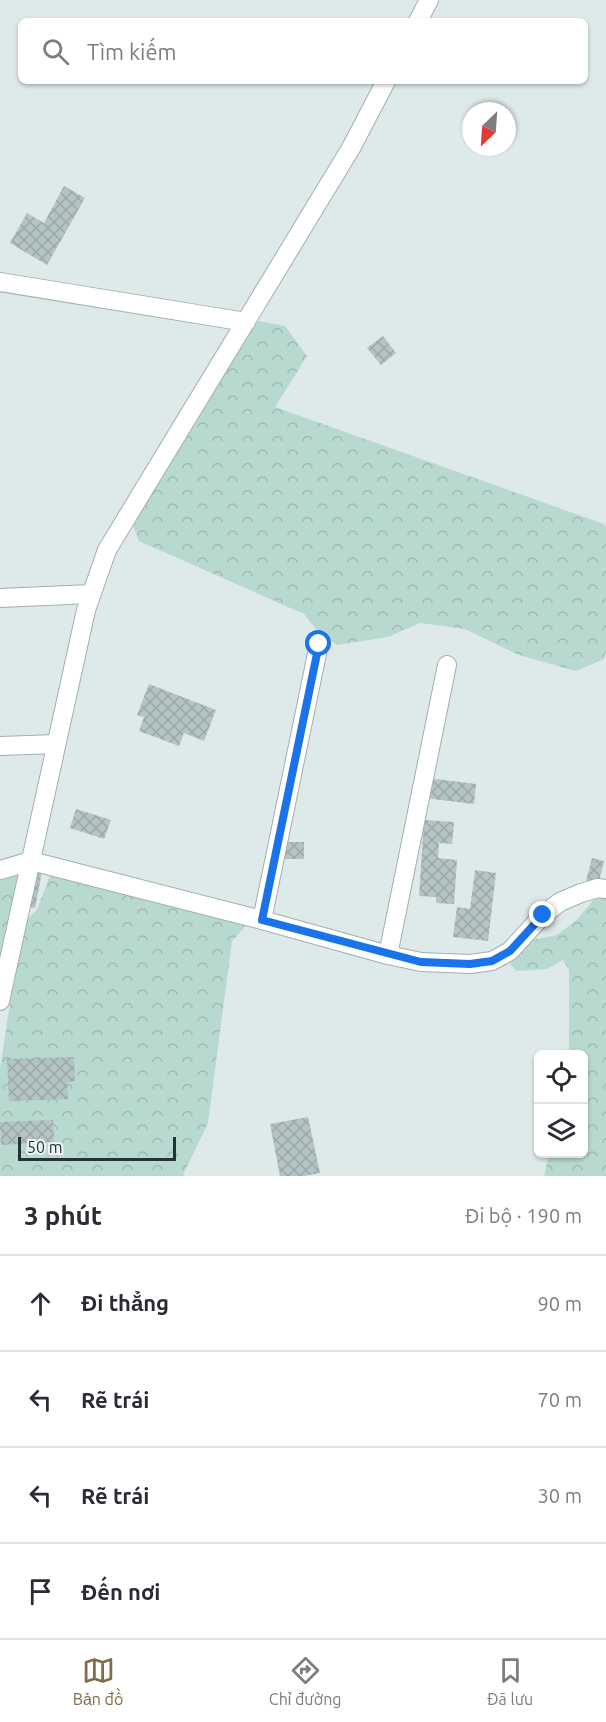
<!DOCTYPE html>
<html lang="vi">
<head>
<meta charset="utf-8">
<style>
	:root { --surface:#fff; --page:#f2f2f3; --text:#2b2b33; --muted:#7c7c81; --line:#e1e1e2; --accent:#806d45 }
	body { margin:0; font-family:Ubuntu,sans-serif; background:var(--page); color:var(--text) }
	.controls { position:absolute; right:18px; bottom:18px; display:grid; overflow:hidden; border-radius:9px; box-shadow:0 2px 4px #0004 }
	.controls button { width:54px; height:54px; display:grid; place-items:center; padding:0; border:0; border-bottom:2px solid var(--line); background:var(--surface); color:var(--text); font:30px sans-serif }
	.compass { position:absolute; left:462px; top:102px; width:54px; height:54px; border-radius:50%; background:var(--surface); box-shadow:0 2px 4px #0004; rotate:205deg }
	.scale { position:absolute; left:18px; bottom:15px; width:158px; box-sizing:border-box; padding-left:6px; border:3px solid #213337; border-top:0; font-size:16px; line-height:21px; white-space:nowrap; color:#213337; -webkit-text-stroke:4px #eef6f5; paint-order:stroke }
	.stop { position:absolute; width:18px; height:18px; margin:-14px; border:4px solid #1a73e8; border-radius:50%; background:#fff }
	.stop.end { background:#1a73e8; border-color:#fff; box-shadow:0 2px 6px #0008 }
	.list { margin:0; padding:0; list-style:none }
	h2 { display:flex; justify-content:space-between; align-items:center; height:78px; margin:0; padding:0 24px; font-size:26px }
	h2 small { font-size:20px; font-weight:400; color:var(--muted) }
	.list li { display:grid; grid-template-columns:39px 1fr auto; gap:18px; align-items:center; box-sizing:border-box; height:96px; padding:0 24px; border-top:2px solid var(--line) }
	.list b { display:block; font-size:22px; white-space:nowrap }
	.list em { font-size:20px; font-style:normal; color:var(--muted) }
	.icon { flex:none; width:33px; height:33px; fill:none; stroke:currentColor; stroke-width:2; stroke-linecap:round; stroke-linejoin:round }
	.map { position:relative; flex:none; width:606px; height:1176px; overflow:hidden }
	.search { position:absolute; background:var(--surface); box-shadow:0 2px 4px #0004; left:18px; right:18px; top:18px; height:66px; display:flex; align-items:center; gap:15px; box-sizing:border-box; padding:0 21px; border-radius:9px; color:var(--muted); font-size:22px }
	.sheet { height:462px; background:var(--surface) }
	nav { display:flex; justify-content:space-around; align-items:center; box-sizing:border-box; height:84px; border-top:2px solid var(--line); background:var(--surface); font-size:16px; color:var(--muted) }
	nav a { display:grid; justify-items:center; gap:3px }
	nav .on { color:var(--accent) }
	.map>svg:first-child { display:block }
	.forest { fill:url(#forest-crowns) }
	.building { fill:url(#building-cross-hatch) }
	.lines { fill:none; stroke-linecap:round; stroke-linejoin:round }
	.street-casing { stroke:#a2afb0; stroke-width:20 }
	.street { stroke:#fff; stroke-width:18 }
	.route { stroke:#1a73e8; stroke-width:8 }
</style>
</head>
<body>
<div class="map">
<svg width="606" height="1176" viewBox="0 0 606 1176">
	<defs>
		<pattern id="forest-crowns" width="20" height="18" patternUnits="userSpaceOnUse" patternTransform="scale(1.5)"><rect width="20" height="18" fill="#b8d9cf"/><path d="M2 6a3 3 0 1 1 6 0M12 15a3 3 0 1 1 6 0" fill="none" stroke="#9ebbb2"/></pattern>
		<pattern id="building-cross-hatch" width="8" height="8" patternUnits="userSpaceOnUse" patternTransform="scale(1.5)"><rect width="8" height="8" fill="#b4c3c3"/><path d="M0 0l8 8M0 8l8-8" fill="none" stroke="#9aa8a8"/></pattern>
	</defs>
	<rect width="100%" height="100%" fill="#dee9e9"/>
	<g class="forest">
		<polygon points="258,321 285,326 307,356 275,407 604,524 606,527 606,652 604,659 576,671 519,655 465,629 420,623 388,637 337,645 315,628 304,614 139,541 132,522"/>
		<polygon points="21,853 25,868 0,985 0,860"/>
		<polygon points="55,870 239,916 245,927 232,941 208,1123 183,1175 185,1176 0,1176 0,1069 22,924 37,910 49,878"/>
		<polygon points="597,895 606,895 606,1176 544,1176 549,1154 584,1154 584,1054 569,1054 569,970 563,960 547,969 516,971 510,964 520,945 526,941 557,935 578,919"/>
	</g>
	<g class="building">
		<polygon points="64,186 85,198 47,265 10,243 27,213 44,223"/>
		<polygon points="383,336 396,353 381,365 367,348"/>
		<polygon points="149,684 216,710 204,741 184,733 179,746 139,731 144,717 137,715"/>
		<polygon points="427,778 476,784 474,804 425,798"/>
		<polygon points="76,809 111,820 104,839 70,828"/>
		<polygon points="424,820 454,822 452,844 439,843 438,858 457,860 454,904 436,903 436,897 419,896"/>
		<rect x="280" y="842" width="24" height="17"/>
		<polygon points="592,858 604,861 598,885 586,881"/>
		<polygon points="32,869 42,872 35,908 24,906"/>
		<polygon points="475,870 496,873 488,941 453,937 457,907 470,909"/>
		<polygon points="74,1057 75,1081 67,1082 68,1099 9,1101 7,1059"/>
		<polygon points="308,1117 320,1173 304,1176 280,1176 270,1124"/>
		<polygon points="53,1120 54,1142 1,1145 0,1122"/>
	</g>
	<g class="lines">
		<g class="street-casing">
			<g id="street">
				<polyline points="418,21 429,0"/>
				<polyline points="0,282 246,322"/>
				<polyline points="0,598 91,594"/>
				<polyline points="0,746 56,744"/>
				<polyline points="0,870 31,861 262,920 388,955 421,962 470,964 492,961 510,951 543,915 560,902 581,893 598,888 606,889"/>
				<polyline points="262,920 319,644"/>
				<polyline points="388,955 447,665"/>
				<polyline points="0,1001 86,610 107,550 351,148 386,81"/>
			</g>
		</g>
		<use href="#street" class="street"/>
	</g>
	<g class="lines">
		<polyline class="route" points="319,644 262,920 421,962 470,964 492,961 510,951 543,915"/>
	</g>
</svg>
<div class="controls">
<button><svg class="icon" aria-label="locate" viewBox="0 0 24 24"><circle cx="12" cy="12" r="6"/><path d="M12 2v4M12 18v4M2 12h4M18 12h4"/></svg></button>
<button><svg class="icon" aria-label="layers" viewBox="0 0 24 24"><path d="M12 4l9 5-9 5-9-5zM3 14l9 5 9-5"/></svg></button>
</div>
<svg class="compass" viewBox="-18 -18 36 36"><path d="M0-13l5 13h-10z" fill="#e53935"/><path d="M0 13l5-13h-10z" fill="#7c7c81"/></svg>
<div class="scale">50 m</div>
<div class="stop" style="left:319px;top:644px"></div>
<div class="stop end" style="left:543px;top:915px"></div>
<div class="search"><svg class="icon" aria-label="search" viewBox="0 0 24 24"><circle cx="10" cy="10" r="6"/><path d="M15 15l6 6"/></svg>Tìm kiếm</div>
</div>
<section class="sheet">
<h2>3 phút<small>Đi bộ · 190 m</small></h2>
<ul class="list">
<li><svg class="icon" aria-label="ahead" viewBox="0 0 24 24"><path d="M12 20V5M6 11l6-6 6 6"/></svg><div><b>Đi thẳng</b></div><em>90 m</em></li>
<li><svg class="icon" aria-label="left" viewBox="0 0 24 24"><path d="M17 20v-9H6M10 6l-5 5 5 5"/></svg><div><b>Rẽ trái</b></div><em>70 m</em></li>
<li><svg class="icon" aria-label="left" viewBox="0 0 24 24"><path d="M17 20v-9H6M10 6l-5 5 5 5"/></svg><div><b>Rẽ trái</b></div><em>30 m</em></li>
<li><svg class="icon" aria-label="arrive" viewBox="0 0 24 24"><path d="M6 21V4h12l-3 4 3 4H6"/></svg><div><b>Đến nơi</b></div></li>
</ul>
</section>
<nav>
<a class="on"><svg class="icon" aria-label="map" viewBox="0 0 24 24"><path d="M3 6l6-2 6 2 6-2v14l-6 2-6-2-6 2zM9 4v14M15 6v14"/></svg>Bản đồ</a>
<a><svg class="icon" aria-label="directions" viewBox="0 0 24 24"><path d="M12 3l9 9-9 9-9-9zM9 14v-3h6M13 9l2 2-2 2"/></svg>Chỉ đường</a>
<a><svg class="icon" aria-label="saved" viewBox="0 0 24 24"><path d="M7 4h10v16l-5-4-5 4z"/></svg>Đã lưu</a>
</nav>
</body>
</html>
